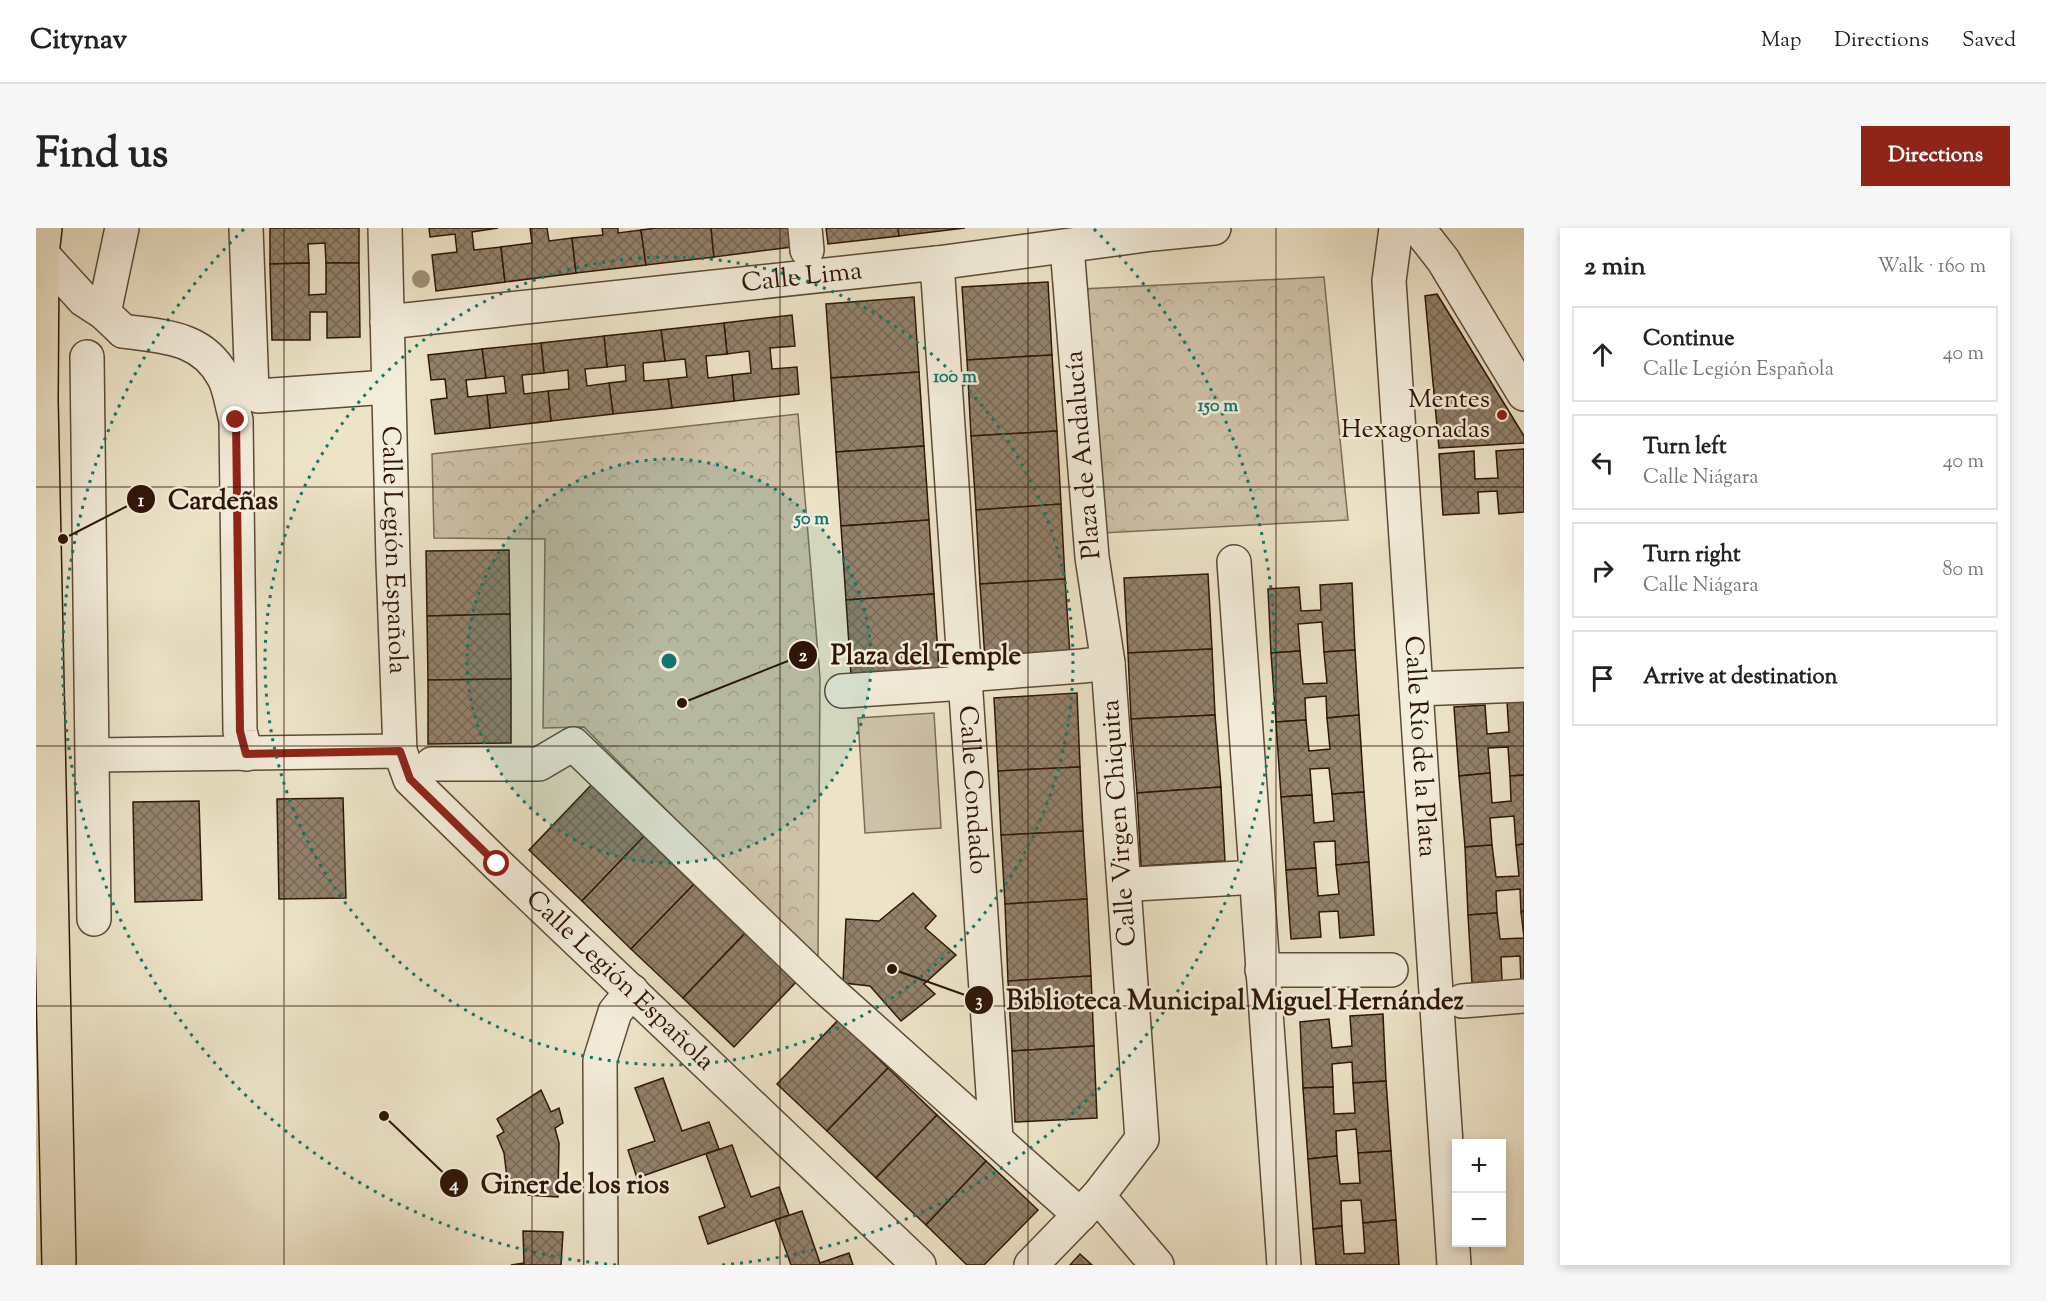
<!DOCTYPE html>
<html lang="en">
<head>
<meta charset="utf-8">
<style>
	:root { --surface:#fff; --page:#f6f6f6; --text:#222; --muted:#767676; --line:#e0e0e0; --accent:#8f2418 }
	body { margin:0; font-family:"Sorts Mill Goudy",serif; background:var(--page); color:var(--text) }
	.controls { position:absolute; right:18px; bottom:18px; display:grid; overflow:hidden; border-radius:0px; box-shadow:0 3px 9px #0003 }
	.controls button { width:54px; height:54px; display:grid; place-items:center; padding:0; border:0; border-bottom:2px solid var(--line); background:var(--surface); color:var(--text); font:30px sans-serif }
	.stop { position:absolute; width:18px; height:18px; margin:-14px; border:4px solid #8f2418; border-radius:50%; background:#fff }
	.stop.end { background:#8f2418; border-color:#fff; box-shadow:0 2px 6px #0008 }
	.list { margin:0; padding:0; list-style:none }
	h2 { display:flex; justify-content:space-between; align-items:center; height:78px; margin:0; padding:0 24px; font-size:26px }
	h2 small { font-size:20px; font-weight:400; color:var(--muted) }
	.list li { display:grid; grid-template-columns:39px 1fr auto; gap:18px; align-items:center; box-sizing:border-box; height:96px; margin:0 12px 12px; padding:0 12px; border:2px solid var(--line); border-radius:0px }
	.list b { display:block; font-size:22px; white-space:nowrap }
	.list p { margin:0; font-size:20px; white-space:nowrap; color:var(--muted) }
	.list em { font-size:20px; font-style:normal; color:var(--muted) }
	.icon { flex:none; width:33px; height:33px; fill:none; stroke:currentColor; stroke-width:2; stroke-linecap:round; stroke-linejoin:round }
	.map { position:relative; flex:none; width:1488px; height:1037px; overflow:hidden; border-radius:0px }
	header { display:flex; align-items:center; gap:36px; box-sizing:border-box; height:84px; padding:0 30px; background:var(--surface); border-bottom:2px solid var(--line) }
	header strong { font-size:28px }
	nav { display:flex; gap:33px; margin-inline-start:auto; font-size:21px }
	.intro { display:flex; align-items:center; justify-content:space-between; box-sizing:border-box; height:144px; padding:0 36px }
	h1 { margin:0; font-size:42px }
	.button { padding:15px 27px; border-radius:0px; background:var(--accent); color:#fff; font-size:21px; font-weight:700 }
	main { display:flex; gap:36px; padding:0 36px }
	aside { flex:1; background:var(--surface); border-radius:0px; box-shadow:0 3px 9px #0003 }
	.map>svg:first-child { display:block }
	.park { fill:url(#park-crowns); stroke:#7e6c56; stroke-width:1.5 }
	.pitch { fill:#cdc1a7; stroke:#7e6c56; stroke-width:1.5 }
	.building { fill:url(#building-cross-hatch); stroke:#301606; stroke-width:1.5 }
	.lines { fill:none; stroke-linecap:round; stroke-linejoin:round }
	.minor-casing { stroke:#5f4a36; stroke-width:36 }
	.major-casing { stroke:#301606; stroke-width:36 }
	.minor { stroke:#f3eddb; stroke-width:33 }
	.major { stroke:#ede4c8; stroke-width:33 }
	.tree { fill:#9f8f78 }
	.route { stroke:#8f2418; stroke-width:8 }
	.grid { fill:none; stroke:#301606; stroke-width:1.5; stroke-opacity:0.55 }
	.ring { fill:none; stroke:#0f766e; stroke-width:3; stroke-dasharray:3 6 }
	.poi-dot { fill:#8f2418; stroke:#f3eddb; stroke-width:2 }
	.labels { text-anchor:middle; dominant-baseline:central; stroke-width:5; stroke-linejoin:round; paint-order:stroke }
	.street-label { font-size:26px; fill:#301606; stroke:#f3eddb }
	.poi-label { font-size:26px; fill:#301606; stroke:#f3eddb; text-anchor:end }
	.centre { fill:#0f766e; stroke:#f3eddb; stroke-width:3 }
	.ring-label { font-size:18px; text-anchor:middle; font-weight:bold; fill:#0f766e; stroke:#f3eddb; stroke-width:5; stroke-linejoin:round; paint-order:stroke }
	.leader { fill:none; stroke:#301606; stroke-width:2 }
	.callout-dot { fill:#301606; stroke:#f3eddb; stroke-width:2 }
	.mark-label { font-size:18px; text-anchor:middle; font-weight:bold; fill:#fff }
	.callout-label { font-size:27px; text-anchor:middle; font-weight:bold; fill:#301606; stroke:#f3eddb; stroke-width:5; stroke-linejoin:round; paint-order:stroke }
</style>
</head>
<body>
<header>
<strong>Citynav</strong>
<nav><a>Map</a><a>Directions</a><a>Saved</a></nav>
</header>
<div class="intro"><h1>Find us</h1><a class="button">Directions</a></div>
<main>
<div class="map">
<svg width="1488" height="1037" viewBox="0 0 1488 1037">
	<defs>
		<pattern id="park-crowns" width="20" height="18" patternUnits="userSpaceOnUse" patternTransform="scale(1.5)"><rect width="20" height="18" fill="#cdc1a7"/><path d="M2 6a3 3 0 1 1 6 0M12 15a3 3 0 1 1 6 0" fill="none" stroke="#b0a58e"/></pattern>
		<pattern id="building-cross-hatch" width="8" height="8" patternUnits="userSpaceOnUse" patternTransform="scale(1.5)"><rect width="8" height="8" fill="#92816b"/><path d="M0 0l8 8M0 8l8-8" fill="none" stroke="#786956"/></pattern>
	</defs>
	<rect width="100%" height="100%" fill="#ede4c8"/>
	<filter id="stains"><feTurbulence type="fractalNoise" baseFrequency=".00333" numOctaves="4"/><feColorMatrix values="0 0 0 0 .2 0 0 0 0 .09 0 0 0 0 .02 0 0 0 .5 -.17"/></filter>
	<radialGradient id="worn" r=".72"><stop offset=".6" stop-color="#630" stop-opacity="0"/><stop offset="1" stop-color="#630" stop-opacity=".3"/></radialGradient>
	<g class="park">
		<polygon points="1288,49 1312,292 1066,305 1046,61"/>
		<polygon points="762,186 784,450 782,735 548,499 507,500 509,311 398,310 396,226"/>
	</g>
	<polygon class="pitch" points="898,485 905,600 829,605 822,490"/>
	<g class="building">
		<polygon points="234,0 323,0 323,35 290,35 289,15 272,16 273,35 234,36"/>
		<polygon points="393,0 462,0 436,4 438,22 465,19 469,54 400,63 396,27 421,24 419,6 394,9"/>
		<polygon points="494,0 511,0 513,13 536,10 540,45 469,54 465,19 496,15"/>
		<polygon points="566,0 582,0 582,5 605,2 610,37 540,45 536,10 567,7"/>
		<polygon points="621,0 675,0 678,29 610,37 605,2"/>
		<polygon points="675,0 754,0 756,19 678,29"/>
		<polygon points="790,0 862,0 863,8 792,16"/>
		<polygon points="862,0 929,0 863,8"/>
		<polygon points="273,35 273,67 290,66 290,35 323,35 324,109 291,110 291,84 274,84 274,112 236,112 234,36"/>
		<polygon points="1012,54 1016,127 931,132 926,59"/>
		<polygon points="1401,66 1488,208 1488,215 1403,220 1389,68"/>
		<polygon points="878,69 883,144 795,150 790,76"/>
		<polygon points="756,87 759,118 734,120 736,141 761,139 763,166 698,173 696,147 715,145 713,123 691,126 688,95"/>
		<polygon points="688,95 691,126 670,128 672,150 696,147 698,173 636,180 632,151 651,149 649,131 629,133 625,102"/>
		<polygon points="625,102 629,133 607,135 608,153 632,151 636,180 577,186 573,155 590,153 589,137 571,139 568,108"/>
		<polygon points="568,108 571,139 549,141 551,158 573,155 577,186 515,193 512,163 533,161 532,142 508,145 505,115"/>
		<polygon points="505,115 508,145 486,147 488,166 512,163 515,193 454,200 451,167 470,165 468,148 450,150 446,121"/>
		<polygon points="446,121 450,150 430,152 432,169 451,167 454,200 399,206 395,172 411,170 409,151 395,152 392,127"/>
		<polygon points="1016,127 1021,203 935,208 931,132"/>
		<polygon points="883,144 888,218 800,224 795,150"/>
		<polygon points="1021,203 1025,276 940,282 935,208"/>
		<polygon points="888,218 893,292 805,298 800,224"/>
		<polygon points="1488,221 1488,284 1463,286 1461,263 1442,264 1443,285 1407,287 1403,226 1438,223 1439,251 1462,250 1460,223"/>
		<polygon points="1025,276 1029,351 944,356 940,282"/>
		<polygon points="893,292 898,366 810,372 805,298"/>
		<polygon points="473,322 474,386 391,388 390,323"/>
		<polygon points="1172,346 1176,421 1092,425 1088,350"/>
		<polygon points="1029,351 1034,427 949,432 944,356"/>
		<polygon points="1316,355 1319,422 1288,424 1286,394 1262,396 1264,423 1235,425 1232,361 1263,359 1265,383 1285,382 1284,357"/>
		<polygon points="898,366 903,441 815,447 810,372"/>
		<polygon points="474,386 475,451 392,452 391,388"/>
		<polygon points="1176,421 1179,487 1095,491 1092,425"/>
		<polygon points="1319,422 1323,487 1291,490 1290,468 1269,470 1270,492 1240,494 1235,425 1264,423 1267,456 1291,455 1288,424"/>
		<polygon points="475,451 475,515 392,516 392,452"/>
		<polygon points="1041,465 1044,539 962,543 958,470"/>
		<polygon points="1488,472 1488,547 1474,548 1472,519 1452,520 1454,545 1423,548 1418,479 1449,477 1451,506 1473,504 1471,474"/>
		<polygon points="1179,487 1185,559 1101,565 1095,491"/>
		<polygon points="1323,487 1328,564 1296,566 1293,540 1274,541 1276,567 1245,569 1240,494 1270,492 1273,523 1294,521 1291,490"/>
		<polygon points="1044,539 1047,603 965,607 962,543"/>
		<polygon points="1454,545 1456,575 1475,573 1474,548 1488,547 1488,616 1480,617 1478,588 1454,590 1456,617 1429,619 1423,548"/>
		<polygon points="559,553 612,604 546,673 493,622"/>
		<polygon points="1185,559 1189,633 1105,638 1101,565"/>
		<polygon points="1328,564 1333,634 1300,637 1299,613 1278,614 1280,640 1250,642 1245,569 1276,567 1278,595 1298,593 1296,566"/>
		<polygon points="307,570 310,670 243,671 241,571"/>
		<polygon points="163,573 166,672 99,674 97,574"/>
		<polygon points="1047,603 1051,671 969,676 965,607"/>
		<polygon points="612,604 662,652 595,721 546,673"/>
		<polygon points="1488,616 1488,683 1485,684 1484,661 1460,663 1461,685 1432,687 1429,619 1456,617 1460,649 1483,648 1480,617"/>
		<polygon points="1333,634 1338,707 1304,710 1302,683 1283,684 1285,709 1255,711 1250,642 1280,640 1282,668 1303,666 1300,637"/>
		<polygon points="662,652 713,701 647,770 595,721"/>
		<polygon points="877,665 900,688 889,700 920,727 888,756 899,766 865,793 834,758 807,755 810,691 843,693"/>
		<polygon points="1051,671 1055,748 972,753 969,676"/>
		<polygon points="1488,683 1488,754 1485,754 1484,728 1465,729 1466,753 1436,755 1432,687 1461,685 1464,711 1488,710 1485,684"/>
		<polygon points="713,701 764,750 698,819 647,770"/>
		<polygon points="1055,748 1058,818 976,823 972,753"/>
		<polygon points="1347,786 1350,853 1317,855 1316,834 1296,836 1297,859 1267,860 1264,794 1293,791 1296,820 1316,818 1314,788"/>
		<polygon points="802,792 852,840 791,903 741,856"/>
		<polygon points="1058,818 1061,890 979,894 976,823"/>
		<polygon points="852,840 901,887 840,950 791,903"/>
		<polygon points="627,850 646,903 673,894 683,921 601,950 592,922 619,913 599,860"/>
		<polygon points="1350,853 1355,923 1322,925 1320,901 1300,903 1301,928 1272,931 1267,860 1297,859 1298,886 1319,885 1317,855"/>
		<polygon points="505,862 515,884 523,880 527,895 519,900 523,915 522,969 473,966 468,925 461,908 468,904 461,891"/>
		<polygon points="901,887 950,933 890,997 840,950"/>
		<polygon points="696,917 715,969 743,959 753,987 672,1016 663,989 689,979 670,926"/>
		<polygon points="1355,923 1360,992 1327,995 1325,972 1305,973 1306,998 1277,1001 1272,931 1301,928 1304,956 1324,955 1322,925"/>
		<polygon points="950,933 1002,982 948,1037 931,1037 890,997"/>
		<polygon points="766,983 784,1035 813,1025 817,1037 755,1037 739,992"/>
		<polygon points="1360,992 1363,1037 1280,1037 1277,1001 1306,998 1308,1026 1329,1025 1327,995"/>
		<polygon points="487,1003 527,1004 525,1037 475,1037 488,1035"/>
		<polygon points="1044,1026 1056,1037 1034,1037"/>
	</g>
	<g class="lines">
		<g class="minor-casing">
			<g id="minor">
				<polyline points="210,0 216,163 222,168 352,159"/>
				<path id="s1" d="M 349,0 L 357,334 L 364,523 L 374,551 L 461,636 L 883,1037"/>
				<polyline points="769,0 771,22"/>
				<path id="s2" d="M 1360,0 L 1353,53 L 1418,1037"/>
				<polyline points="1382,0 1407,32 1488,166"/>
				<polyline points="6,26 48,72 68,85 87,103"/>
				<path id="s3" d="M 901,35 L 960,910"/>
				<polyline points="68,85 86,0"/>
				<path id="s4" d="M 351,94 L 901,35 L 1117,6 L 1178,0"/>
				<path d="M 87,103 C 127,109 165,108 187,148 C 194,160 196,179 200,192 L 204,503 L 210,526"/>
				<polyline points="51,129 58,691"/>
				<polyline points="1198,334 1248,1037"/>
				<polyline points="928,447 1046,438 1072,435"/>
				<polyline points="1380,461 1488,457"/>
				<polyline points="806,463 929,455"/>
				<polyline points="57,527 364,523"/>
				<polyline points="396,536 503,536 537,516 789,759 1044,987"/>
				<polyline points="1099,656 1204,650"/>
				<polyline points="1226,742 1355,742"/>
				<polyline points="1426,773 1488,768"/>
				<polyline points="1062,968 1121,1037"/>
				<polyline points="565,1037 564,832 579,784 596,763"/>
				<polyline points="995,1037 1062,968 1106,911 1072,435 1056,329 1031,19"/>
			</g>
		</g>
		<g class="major-casing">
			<polyline id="major" points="9,0 6,26 5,172 23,1037"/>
		</g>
		<use href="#minor" class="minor"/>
		<use href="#major" class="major"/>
	</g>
	<circle class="tree" cx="385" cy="51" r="9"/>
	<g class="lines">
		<polyline class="route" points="200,192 204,503 210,526 364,523 374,551 461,636"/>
	</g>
	<path class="grid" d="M 248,0 L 248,1037M 496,0 L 496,1037M 744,0 L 744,1037M 992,0 L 992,1037M 1240,0 L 1240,1037M 0,259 L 1488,259M 0,518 L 1488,518M 0,778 L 1488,778"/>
	<circle cx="633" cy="433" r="202" fill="#0f766e" fill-opacity=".12"/>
	<g class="ring">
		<circle cx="633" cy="433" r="202"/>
		<circle cx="633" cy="433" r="404"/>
		<path d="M580 1037A606 606 0 0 1 208 1M1058 1A606 606 0 0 1 686 1037"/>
	</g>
	<circle class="poi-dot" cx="1466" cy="187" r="6"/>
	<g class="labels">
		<g class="street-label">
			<text stroke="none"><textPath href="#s4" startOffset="417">Calle Lima</textPath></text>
			<text transform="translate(1048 227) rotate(-95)">Plaza de Andalucía</text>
			<text stroke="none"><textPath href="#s1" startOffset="322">Calle Legión Española</textPath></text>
			<text stroke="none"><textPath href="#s2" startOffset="520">Calle Río de la Plata</textPath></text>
			<text stroke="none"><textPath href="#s3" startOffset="528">Calle Condado</textPath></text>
			<text transform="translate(1084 595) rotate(-94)">Calle Virgen Chiquita</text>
			<text stroke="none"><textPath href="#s1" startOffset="844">Calle Legión Española</textPath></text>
		</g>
		<g class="poi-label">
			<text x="1454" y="172">Mentes<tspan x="1454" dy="30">Hexagonadas</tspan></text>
		</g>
	</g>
	<circle cx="633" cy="433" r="9" class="centre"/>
	<g class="ring-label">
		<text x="919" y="154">100 m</text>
		<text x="1182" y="183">150 m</text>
		<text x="776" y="296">50 m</text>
	</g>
	<path class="leader" d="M27 311L105 271M646 475L767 427M856 741L943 772M348 888L418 955"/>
	<g class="callout-dot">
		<circle cx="27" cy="311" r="6"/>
		<circle cx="646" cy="475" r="6"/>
		<circle cx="856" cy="741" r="6"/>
		<circle cx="348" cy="888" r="6"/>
		<circle cx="105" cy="271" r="15"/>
		<circle cx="767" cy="427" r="15"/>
		<circle cx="943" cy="772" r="15"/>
		<circle cx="418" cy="955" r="15"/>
	</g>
	<g class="mark-label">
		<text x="105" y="278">1</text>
		<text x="767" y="433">2</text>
		<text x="943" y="778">3</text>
		<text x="418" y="962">4</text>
	</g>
	<g class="callout-label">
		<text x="187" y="281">Cardeñas</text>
		<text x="890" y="436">Plaza del Temple</text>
		<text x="1199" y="781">Biblioteca Municipal Miguel Hernández</text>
		<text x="539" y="965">Giner de los rios</text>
	</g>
	<rect width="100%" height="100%" filter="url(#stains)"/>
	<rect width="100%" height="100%" fill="url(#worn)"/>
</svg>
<div class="controls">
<button>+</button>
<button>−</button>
</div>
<div class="stop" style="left:461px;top:636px"></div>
<div class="stop end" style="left:200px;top:192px"></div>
</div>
<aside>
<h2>2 min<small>Walk · 160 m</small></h2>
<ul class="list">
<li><svg class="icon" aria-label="ahead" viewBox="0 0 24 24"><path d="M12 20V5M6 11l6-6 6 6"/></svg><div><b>Continue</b><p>Calle Legión Española</p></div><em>40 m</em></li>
<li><svg class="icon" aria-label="left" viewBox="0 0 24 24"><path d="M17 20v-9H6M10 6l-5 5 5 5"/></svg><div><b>Turn left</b><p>Calle Niágara</p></div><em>40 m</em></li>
<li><svg class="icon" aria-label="right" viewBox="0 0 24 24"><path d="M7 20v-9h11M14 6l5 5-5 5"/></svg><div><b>Turn right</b><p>Calle Niágara</p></div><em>80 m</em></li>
<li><svg class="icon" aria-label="arrive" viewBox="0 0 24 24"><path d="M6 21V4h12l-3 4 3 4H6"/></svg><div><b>Arrive at destination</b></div></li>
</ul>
</aside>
</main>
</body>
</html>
